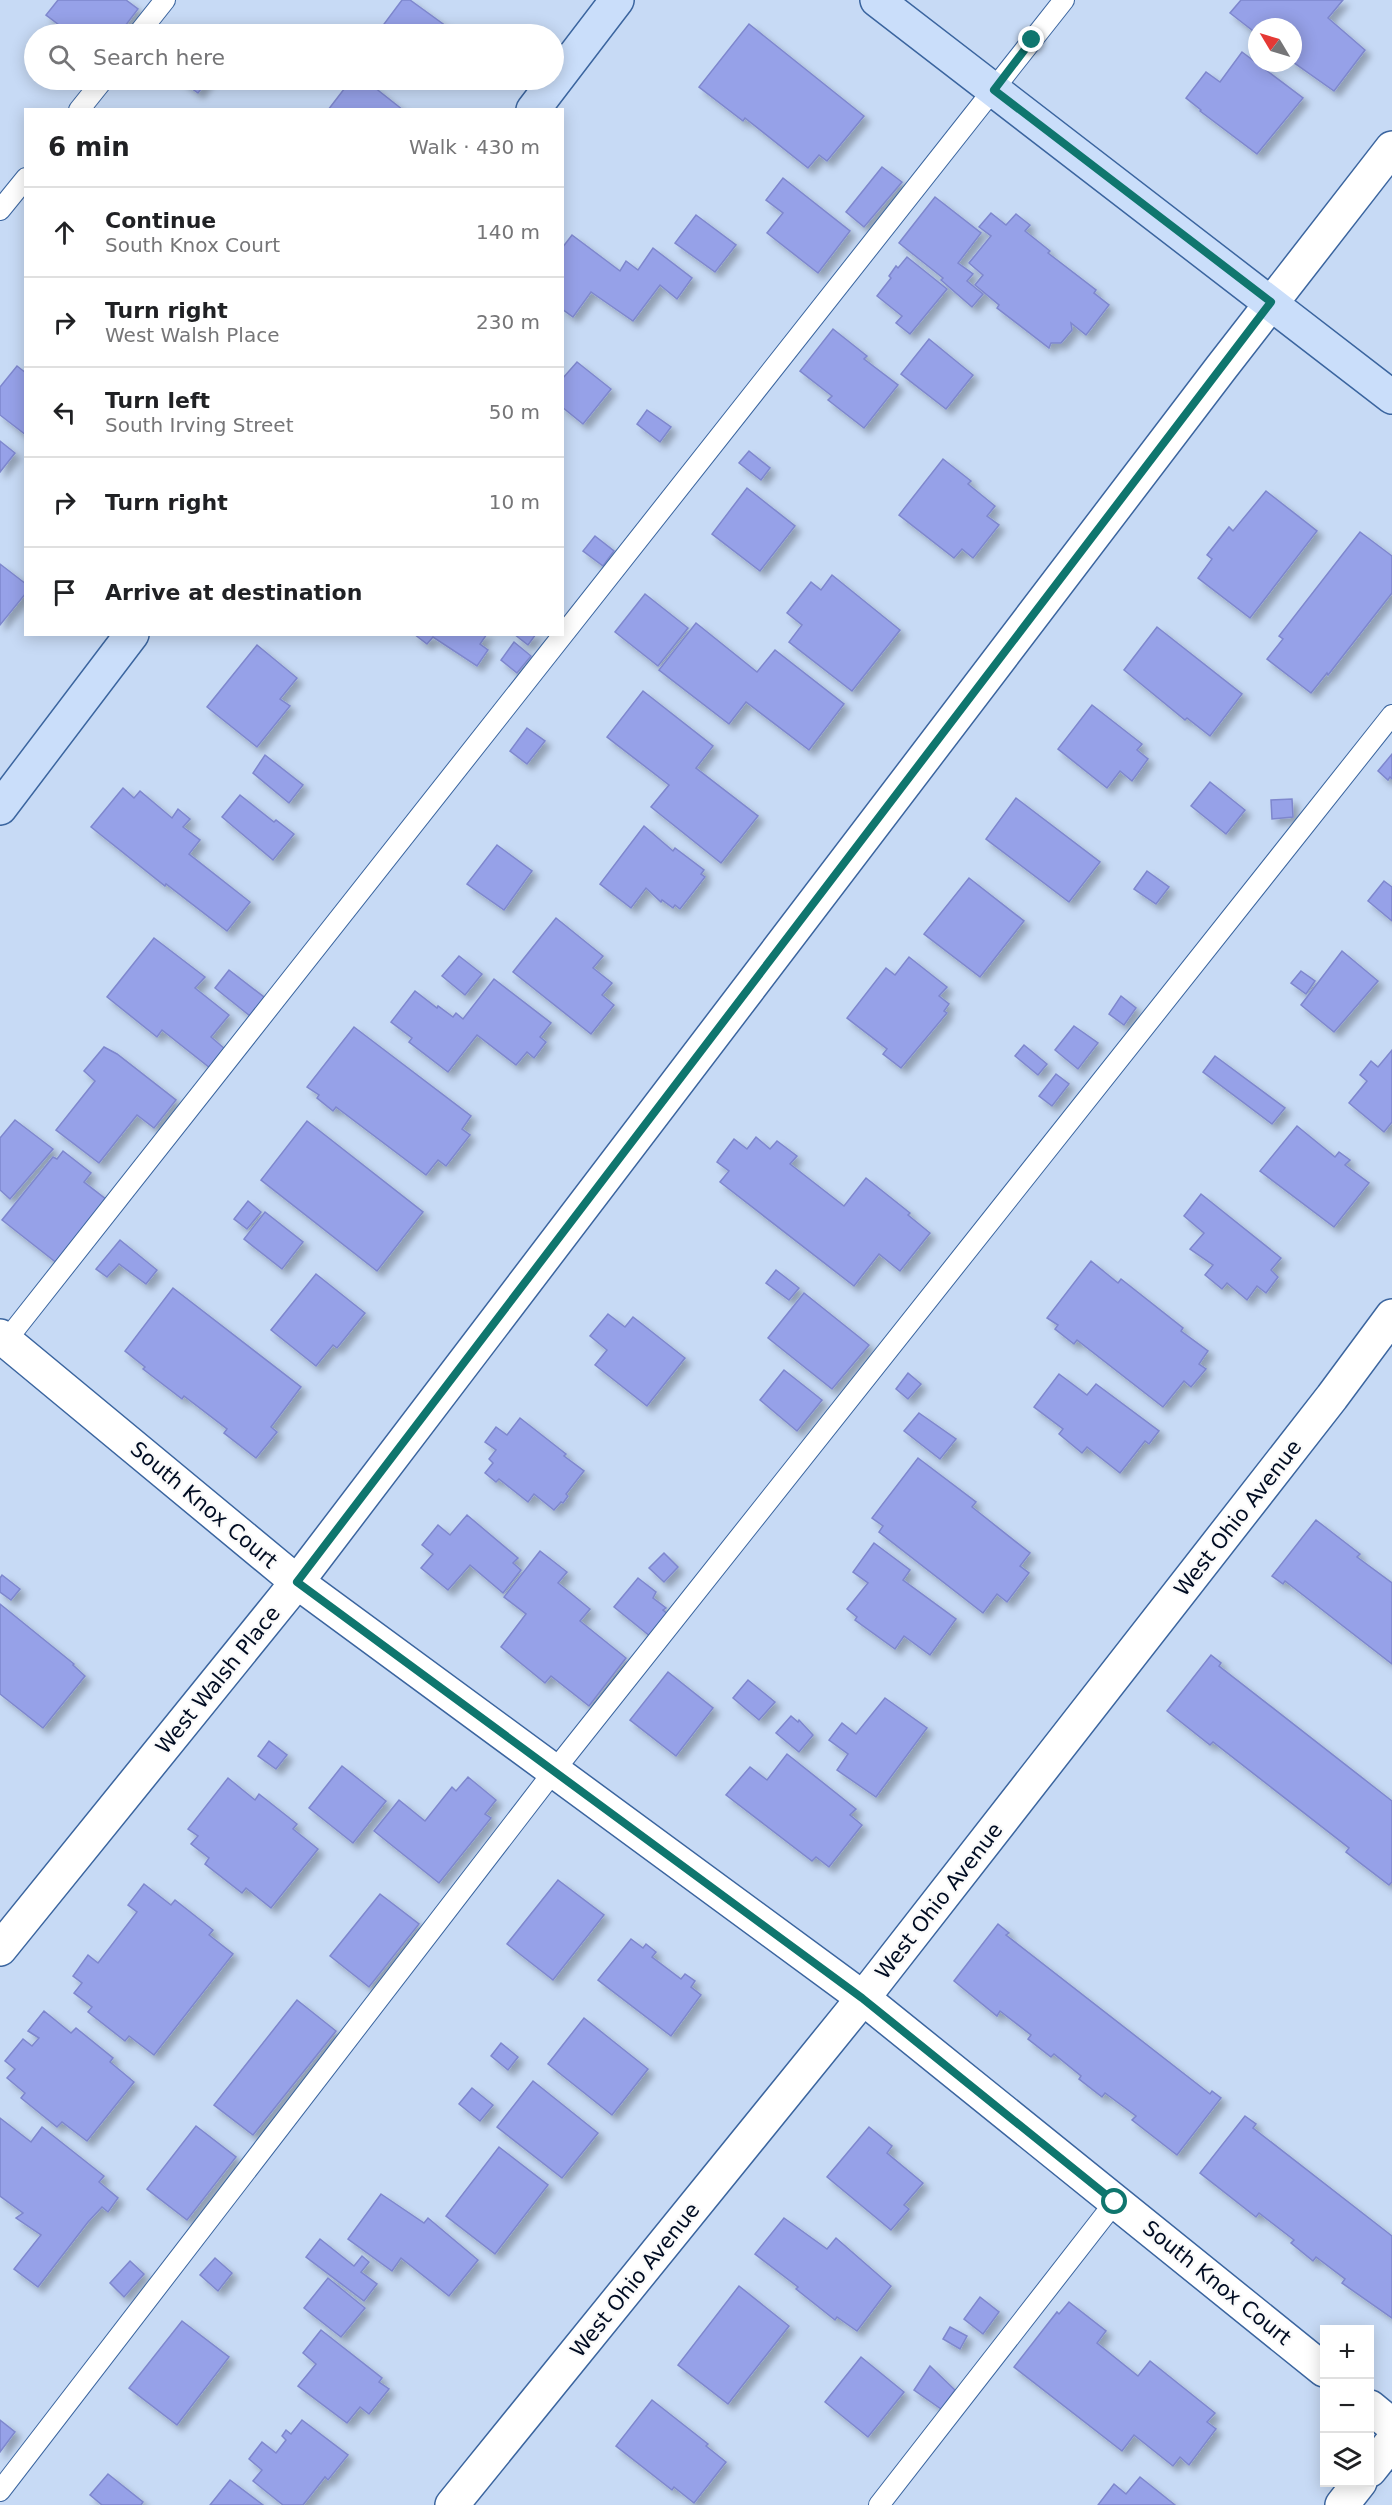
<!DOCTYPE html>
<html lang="en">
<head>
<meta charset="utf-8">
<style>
	:root { --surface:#fff; --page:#f6f6f6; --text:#202124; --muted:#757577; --line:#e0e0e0 }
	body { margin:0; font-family:"DejaVu Sans",sans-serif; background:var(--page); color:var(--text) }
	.controls { position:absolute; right:18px; bottom:18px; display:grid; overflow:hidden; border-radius:0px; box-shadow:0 3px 15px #0003 }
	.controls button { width:54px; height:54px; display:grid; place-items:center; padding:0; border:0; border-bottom:2px solid var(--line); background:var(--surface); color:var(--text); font:30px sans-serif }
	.compass { position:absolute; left:1248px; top:18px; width:54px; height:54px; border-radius:50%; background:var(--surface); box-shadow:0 3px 15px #0003; rotate:308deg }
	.stop { position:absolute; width:18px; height:18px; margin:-14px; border:4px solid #0f766e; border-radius:50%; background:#fff }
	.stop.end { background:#0f766e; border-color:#fff; box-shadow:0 2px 6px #0008 }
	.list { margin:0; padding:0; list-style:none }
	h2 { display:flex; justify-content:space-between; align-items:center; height:78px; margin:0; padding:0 24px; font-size:26px }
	h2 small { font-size:20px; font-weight:400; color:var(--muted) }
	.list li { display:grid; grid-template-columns:39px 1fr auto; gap:18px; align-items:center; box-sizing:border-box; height:90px; padding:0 24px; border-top:2px solid var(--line) }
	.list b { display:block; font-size:22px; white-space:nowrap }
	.list p { margin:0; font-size:20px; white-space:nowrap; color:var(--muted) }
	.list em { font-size:20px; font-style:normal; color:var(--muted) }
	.icon { flex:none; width:33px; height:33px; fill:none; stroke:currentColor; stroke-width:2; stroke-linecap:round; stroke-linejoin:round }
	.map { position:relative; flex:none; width:1392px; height:2505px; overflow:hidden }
	.search { position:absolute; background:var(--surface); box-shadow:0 3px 15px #0003; left:24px; top:24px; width:540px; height:66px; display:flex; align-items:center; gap:15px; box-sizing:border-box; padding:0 21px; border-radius:33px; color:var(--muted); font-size:22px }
	.panel { position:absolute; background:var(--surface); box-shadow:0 3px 15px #0003; left:24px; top:108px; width:540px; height:528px; border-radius:0px }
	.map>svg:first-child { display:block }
	.building { fill:#96a1e8; stroke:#7e87cd; stroke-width:1.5; filter:url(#shadow) }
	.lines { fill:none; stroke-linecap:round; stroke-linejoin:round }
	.lane-casing { stroke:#3b659f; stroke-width:22 }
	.street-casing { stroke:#3b659f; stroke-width:36 }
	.secondary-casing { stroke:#3b659f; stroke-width:36 }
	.lane { stroke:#fff; stroke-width:20 }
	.street { stroke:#fff; stroke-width:33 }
	.secondary { stroke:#cadefa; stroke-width:33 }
	.route { stroke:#0f766e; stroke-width:8 }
	.labels { text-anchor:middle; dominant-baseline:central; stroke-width:4.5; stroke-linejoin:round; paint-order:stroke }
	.street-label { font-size:21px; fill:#000c22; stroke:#fafafa }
</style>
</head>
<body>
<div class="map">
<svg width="1392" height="2505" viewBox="0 0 1392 2505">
	<defs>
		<filter id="shadow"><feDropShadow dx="5.5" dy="5.5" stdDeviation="3" flood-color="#0004"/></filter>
	</defs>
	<rect width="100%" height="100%" fill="#c7daf5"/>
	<g class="building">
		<polygon points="58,0 126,0 138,9 119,34 71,34 46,15"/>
		<polygon points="402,0 410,0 457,34 397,34 384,24"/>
		<polygon points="1241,0 1343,0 1328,18 1365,50 1334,91 1293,62 1293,27 1257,27 1257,34 1230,13"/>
		<polygon points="749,24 864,116 827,161 819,155 808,168 745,118 743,121 699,87"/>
		<polygon points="1242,52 1303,98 1257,154 1200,111 1201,110 1186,98 1206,72 1220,82"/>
		<polygon points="180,80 208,80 198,93"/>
		<polygon points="351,80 365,80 403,110 328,110"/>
		<polygon points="882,167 902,182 864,227 846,212"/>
		<polygon points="783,178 850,231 818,273 767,233 783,213 766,200"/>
		<polygon points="935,197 981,233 958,263 973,274 967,281 983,294 972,307 941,280 943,278 899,243"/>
		<polygon points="991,213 1006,225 1016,214 1021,218 1030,225 1025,231 1050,251 1048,253 1096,290 1094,293 1109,305 1086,335 1071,323 1072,330 1061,343 1051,343 1049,348 997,308 999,305 975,285 983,275 969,263 991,236 979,227"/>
		<polygon points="696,215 736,245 715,272 675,243"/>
		<polygon points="572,235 620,271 626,261 638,270 653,248 692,278 677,299 660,285 633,321 591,292 573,317 562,309 562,248"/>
		<polygon points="907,257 947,289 910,334 896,323 902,316 877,296 891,278 889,276 896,266 898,268"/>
		<polygon points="833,329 867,356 864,359 898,385 864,428 828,400 832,396 800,371"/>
		<polygon points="929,339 973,375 946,409 901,374"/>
		<polygon points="577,362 611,389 583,424 562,407 562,379"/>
		<polygon points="17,366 26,373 26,435 0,415 0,387"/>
		<polygon points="647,410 671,427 660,442 637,424"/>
		<polygon points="0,441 15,453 0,472"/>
		<polygon points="749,451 770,468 761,480 739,463"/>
		<polygon points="943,459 971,481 968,484 995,506 987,516 999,525 973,558 962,549 954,558 899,515"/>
		<polygon points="747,488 795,526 760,571 712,534"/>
		<polygon points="1266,491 1317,531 1250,618 1198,578 1212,559 1207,555 1229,527 1233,531"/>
		<polygon points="1360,532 1392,556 1392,593 1328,675 1327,673 1311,693 1267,659 1283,639 1279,636"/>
		<polygon points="595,536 614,551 603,566 583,551"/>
		<polygon points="0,564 26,584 26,593 0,625"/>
		<polygon points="832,575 900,630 852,691 789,642 802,625 787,613 811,582 821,590"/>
		<polygon points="645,594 688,628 658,666 615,632"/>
		<polygon points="696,623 757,672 775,650 844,704 809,750 746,702 729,724 659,670"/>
		<polygon points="1157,627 1242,694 1210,736 1187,718 1185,720 1124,670"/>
		<polygon points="414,634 487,634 480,644 488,650 477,666 433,637 427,644"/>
		<polygon points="514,634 536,634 528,645"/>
		<polygon points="514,642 531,656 517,673 501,660"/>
		<polygon points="257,645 297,678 280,699 290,706 257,747 207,707"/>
		<polygon points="643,691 713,746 696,768 758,816 721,863 651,807 669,785 607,737"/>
		<polygon points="1092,705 1142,744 1137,750 1148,759 1132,781 1120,771 1107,788 1058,749"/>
		<polygon points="527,728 545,741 527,764 510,751"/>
		<polygon points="1392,754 1392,779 1390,777 1388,780 1378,771"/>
		<polygon points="265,755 303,785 289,803 253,773"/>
		<polygon points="1210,782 1245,810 1226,834 1191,806"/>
		<polygon points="123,788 134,798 140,791 172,818 178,809 190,819 183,827 200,840 189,854 250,902 227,931 166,884 165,886 91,827"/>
		<polygon points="240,795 274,822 276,820 294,834 273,860 222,817"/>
		<polygon points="1016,798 1100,862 1069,902 986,839"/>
		<polygon points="1292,799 1293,817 1272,819 1271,800"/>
		<polygon points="644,826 673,851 675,848 704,870 701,874 705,877 680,909 675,905 673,908 662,900 661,902 646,888 631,908 600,884"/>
		<polygon points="497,845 532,871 504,910 467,884"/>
		<polygon points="1147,871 1169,887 1156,904 1134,889"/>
		<polygon points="969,878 1024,921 980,977 924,934"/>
		<polygon points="1384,881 1392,887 1392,921 1368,901"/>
		<polygon points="556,918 603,956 593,968 612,983 602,995 614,1005 591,1034 513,972"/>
		<polygon points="154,938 205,977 195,988 229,1015 211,1037 225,1049 210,1068 162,1030 157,1037 107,997"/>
		<polygon points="1342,951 1378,981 1334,1032 1301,1005"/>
		<polygon points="459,956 482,974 465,995 442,976"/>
		<polygon points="909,957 947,987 939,996 949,1004 944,1011 947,1013 901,1068 883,1054 887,1049 847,1018 886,968 895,975"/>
		<polygon points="229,970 264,997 250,1016 215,988"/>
		<polygon points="1301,971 1315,981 1306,994 1291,983"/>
		<polygon points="494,979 551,1023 540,1037 546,1042 534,1058 527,1052 516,1065 477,1035 448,1072 409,1042 412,1038 391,1022 415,991 437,1008 438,1006 453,1017 456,1013 463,1019"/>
		<polygon points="1121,996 1136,1008 1124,1025 1109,1014"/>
		<polygon points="1074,1026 1098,1043 1078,1069 1055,1050"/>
		<polygon points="354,1027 471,1116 462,1129 470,1135 446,1166 438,1160 426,1175 336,1107 333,1111 317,1098 319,1095 307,1087"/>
		<polygon points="1024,1045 1047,1064 1038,1075 1015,1056"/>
		<polygon points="104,1047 117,1054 176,1100 154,1128 137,1115 99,1163 56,1130 95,1081 84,1071"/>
		<polygon points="1392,1050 1392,1122 1384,1132 1349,1103 1367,1081 1360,1075 1371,1061 1378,1067"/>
		<polygon points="1215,1056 1285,1108 1272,1124 1203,1072"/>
		<polygon points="1056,1074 1069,1084 1052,1106 1039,1096"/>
		<polygon points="15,1120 53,1149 10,1199 0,1190 0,1138"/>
		<polygon points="307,1121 423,1212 377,1271 261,1180"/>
		<polygon points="1297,1126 1335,1157 1339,1152 1350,1160 1345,1165 1369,1183 1334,1227 1260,1171"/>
		<polygon points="756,1137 770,1149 777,1141 797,1156 790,1164 844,1206 866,1178 910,1213 908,1215 930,1233 900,1271 879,1254 854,1286 720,1182 729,1171 717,1162 719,1159 734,1139 747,1149"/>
		<polygon points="63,1151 91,1173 84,1182 107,1200 58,1264 2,1220 53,1157 57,1159"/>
		<polygon points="1201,1194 1281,1258 1271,1270 1278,1277 1266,1293 1257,1286 1247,1300 1227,1283 1222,1289 1205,1275 1213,1265 1190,1249 1204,1233 1184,1216"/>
		<polygon points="248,1201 261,1212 247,1229 234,1219"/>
		<polygon points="265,1212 303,1242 282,1269 244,1239"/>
		<polygon points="120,1240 157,1270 146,1284 119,1264 107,1277 96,1269"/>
		<polygon points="1091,1261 1118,1283 1121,1279 1183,1328 1181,1331 1208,1351 1199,1364 1206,1369 1191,1387 1184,1381 1163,1407 1077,1340 1074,1344 1055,1329 1058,1325 1047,1318"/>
		<polygon points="776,1270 799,1288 789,1300 766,1283"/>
		<polygon points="316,1274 365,1313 337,1348 333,1345 316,1366 271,1330"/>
		<polygon points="173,1288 301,1387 271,1427 277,1432 256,1458 224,1433 227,1429 184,1396 182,1399 143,1369 145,1367 125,1351"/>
		<polygon points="804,1293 869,1345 832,1389 768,1338"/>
		<polygon points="608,1314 625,1327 633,1317 685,1358 647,1406 595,1365 607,1350 590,1336"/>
		<polygon points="784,1370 822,1400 797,1431 760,1400"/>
		<polygon points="908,1373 921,1384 908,1399 896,1389"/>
		<polygon points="1059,1374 1087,1395 1096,1384 1159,1431 1149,1444 1145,1441 1120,1473 1087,1447 1082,1453 1059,1434 1063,1429 1034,1407"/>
		<polygon points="919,1413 956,1439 940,1459 904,1431"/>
		<polygon points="520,1418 566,1454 564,1456 584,1471 566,1494 568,1496 563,1503 561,1502 554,1510 534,1494 528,1502 499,1479 496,1482 485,1473 493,1463 489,1459 496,1450 485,1442 496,1427 507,1435"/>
		<polygon points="918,1458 976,1502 972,1507 1030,1553 1020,1566 1029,1573 1007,1602 997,1594 983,1613 879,1532 883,1526 872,1518"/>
		<polygon points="467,1515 518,1558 513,1563 521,1570 503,1593 470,1565 448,1590 421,1568 433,1554 422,1545 438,1525 450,1535"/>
		<polygon points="1316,1520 1360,1554 1357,1557 1392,1583 1392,1664 1285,1581 1283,1584 1272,1576"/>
		<polygon points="874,1543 910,1570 903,1580 956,1619 930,1655 904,1636 895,1649 855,1620 857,1617 847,1609 868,1583 853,1572"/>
		<polygon points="540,1551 567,1572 558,1583 590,1609 580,1621 626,1658 589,1706 551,1676 545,1683 501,1647 526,1614 504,1597"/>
		<polygon points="664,1553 678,1567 664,1582 649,1568"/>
		<polygon points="2,1575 20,1589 11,1600 0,1592 0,1578"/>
		<polygon points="638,1578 656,1592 653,1598 666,1608 663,1610 669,1615 651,1637 614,1607"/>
		<polygon points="0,1604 74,1664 73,1665 85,1676 43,1728 0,1694"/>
		<polygon points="1211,1655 1221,1663 1219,1666 1392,1801 1392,1882 1389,1885 1346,1852 1349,1848 1213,1742 1210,1745 1167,1711"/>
		<polygon points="668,1672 713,1708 676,1756 630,1720"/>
		<polygon points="748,1680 775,1702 759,1720 733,1698"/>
		<polygon points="885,1698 927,1728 876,1797 837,1770 848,1754 829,1740 842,1723 856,1734"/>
		<polygon points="791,1716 798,1722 799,1720 813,1735 799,1752 776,1733"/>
		<polygon points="269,1741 287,1755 276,1769 258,1756"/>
		<polygon points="787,1754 856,1809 850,1815 862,1825 829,1867 816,1857 812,1861 726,1795 750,1767 767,1780"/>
		<polygon points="342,1766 386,1801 353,1843 309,1808"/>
		<polygon points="468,1777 496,1800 485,1814 491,1818 439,1883 374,1831 399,1800 425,1821 452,1787 456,1791"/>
		<polygon points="228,1778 255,1800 259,1794 297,1824 293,1829 318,1849 271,1908 246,1888 242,1893 205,1864 209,1858 191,1844 198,1836 188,1829"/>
		<polygon points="558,1880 604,1915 553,1980 507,1944"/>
		<polygon points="144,1884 171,1905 175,1900 213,1930 209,1935 233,1954 154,2055 129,2036 125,2041 88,2012 92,2007 74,1993 82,1983 73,1976 88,1955 98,1963 137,1912 128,1905"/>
		<polygon points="380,1894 419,1924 369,1987 330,1956"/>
		<polygon points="998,1924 1009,1933 1006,1935 1210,2094 1212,2091 1221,2098 1177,2155 1132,2120 1136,2116 1105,2093 1102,2097 1079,2079 1081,2076 1054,2054 1051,2057 1028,2039 1031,2035 1000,2011 997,2016 954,1981"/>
		<polygon points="631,1939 643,1948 646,1944 656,1952 652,1957 681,1979 685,1974 695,1981 691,1987 701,1995 671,2036 598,1980"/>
		<polygon points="297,2000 336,2031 253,2135 214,2105"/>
		<polygon points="44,2011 71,2033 76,2028 113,2058 110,2062 134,2082 87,2141 62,2122 57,2127 21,2098 25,2093 7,2078 15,2069 5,2061 23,2039 32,2046 39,2038 28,2031"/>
		<polygon points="584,2018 648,2069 612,2115 548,2064"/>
		<polygon points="501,2043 518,2057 508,2070 491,2056"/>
		<polygon points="533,2081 598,2133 562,2178 497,2127"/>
		<polygon points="472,2088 493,2105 480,2121 459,2104"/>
		<polygon points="1245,2116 1256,2124 1253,2128 1392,2236 1392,2318 1342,2283 1345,2279 1316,2257 1313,2261 1291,2243 1294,2240 1259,2213 1256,2217 1200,2173"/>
		<polygon points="0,2118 31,2142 42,2127 104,2176 99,2182 118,2198 108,2212 102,2207 88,2222 38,2287 14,2269 41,2235 16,2218 23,2213 0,2196"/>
		<polygon points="196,2126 236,2157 187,2220 147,2189"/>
		<polygon points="869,2127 892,2146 887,2153 923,2183 904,2205 909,2209 891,2230 827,2177"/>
		<polygon points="499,2147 548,2185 495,2254 446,2216"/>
		<polygon points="381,2194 424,2223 428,2218 478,2260 449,2296 401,2258 392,2271 348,2239"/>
		<polygon points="784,2218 827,2249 836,2238 891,2286 857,2331 837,2317 835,2320 796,2289 798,2287 755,2254"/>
		<polygon points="320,2239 354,2266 362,2256 369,2262 361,2272 377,2284 364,2301 306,2257"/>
		<polygon points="215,2258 232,2273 218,2291 200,2275"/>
		<polygon points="130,2261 144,2274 124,2297 110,2283"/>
		<polygon points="328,2278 365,2308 341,2337 304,2308"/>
		<polygon points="739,2286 789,2326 728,2404 678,2365"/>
		<polygon points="980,2297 999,2312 983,2334 964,2319"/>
		<polygon points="1069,2302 1106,2331 1097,2343 1138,2376 1150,2361 1215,2413 1207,2422 1216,2429 1189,2465 1180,2457 1173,2466 1134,2435 1122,2451 1014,2367 1057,2312 1059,2314"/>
		<polygon points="182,2321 229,2357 177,2425 129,2388"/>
		<polygon points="950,2327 967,2336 960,2349 943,2339"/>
		<polygon points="321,2330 382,2378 379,2382 389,2389 369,2414 360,2407 347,2423 298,2386 316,2364 303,2353"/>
		<polygon points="861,2357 904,2392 868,2437 825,2402"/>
		<polygon points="930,2366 955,2390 941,2409 914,2390"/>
		<polygon points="652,2400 708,2444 706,2446 726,2462 694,2503 674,2487 672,2490 616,2446"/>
		<polygon points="0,2420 15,2432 0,2452"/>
		<polygon points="302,2420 348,2455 328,2480 325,2477 303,2505 283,2505 253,2481 262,2470 249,2459 262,2442 276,2453 286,2440 282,2436 286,2430 291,2434"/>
		<polygon points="108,2474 143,2502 141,2505 102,2505 90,2495"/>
		<polygon points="1140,2477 1175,2505 1098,2505 1114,2484 1126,2494"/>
		<polygon points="230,2480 263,2505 210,2505"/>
	</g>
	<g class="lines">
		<g class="lane-casing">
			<g id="lane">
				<polyline points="138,34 165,0"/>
				<polyline points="79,110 103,80"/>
				<polyline points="0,210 26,178"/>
				<polyline points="1,1347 1064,0"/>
				<polyline points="0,2491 554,1771 1392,715"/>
				<polyline points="879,2505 1115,2202"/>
			</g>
		</g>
		<g class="street-casing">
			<g id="street">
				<polyline points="0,1336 297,1582 863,1998 1324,2370"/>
				<polyline points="0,1949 297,1582 1221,368 1392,148"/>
				<polyline points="1370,2407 1392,2425"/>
				<polyline points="1370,2470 1392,2442"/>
				<polyline points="452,2505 863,1998 1332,1397 1392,1316"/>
				<polyline points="1342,2505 1360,2482"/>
			</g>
		</g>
		<g class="secondary-casing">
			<g id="secondary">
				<polyline points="877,0 1392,397"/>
				<polyline points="533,110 617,0"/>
				<polyline points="0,808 132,634"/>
			</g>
		</g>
		<use href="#lane" class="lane"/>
		<use href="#street" class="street"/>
		<use href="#secondary" class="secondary"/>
	</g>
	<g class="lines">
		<polyline class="route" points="1032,40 994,90 1271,302 297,1582 862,1998 1115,2202"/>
	</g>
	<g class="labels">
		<g class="street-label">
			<text transform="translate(204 1505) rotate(40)">South Knox Court</text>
			<text transform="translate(1238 1518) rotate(-52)">West Ohio Avenue</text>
			<text transform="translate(218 1680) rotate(-51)">West Walsh Place</text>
			<text transform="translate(939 1901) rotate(-52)">West Ohio Avenue</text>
			<text transform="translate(635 2280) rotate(-51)">West Ohio Avenue</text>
			<text transform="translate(1217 2283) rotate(39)">South Knox Court</text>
		</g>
	</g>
</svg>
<div class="controls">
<button>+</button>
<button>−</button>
<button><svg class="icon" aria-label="layers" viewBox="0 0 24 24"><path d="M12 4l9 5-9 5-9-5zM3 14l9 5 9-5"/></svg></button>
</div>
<svg class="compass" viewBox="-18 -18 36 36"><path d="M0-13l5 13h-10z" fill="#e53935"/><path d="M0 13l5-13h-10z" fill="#757577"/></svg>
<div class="stop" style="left:1115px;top:2202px"></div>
<div class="stop end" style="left:1032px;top:40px"></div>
<div class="search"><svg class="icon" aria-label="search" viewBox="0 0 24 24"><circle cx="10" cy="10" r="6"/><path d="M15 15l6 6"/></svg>Search here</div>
<section class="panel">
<h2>6 min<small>Walk · 430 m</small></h2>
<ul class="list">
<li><svg class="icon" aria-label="ahead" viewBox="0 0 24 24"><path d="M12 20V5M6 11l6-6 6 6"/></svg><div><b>Continue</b><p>South Knox Court</p></div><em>140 m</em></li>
<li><svg class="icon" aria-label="right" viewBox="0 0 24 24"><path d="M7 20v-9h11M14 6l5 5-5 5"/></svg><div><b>Turn right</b><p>West Walsh Place</p></div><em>230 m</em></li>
<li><svg class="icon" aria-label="left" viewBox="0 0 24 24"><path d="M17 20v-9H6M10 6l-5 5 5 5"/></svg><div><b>Turn left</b><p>South Irving Street</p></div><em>50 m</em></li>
<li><svg class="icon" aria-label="right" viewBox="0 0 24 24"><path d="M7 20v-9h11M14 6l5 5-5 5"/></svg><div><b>Turn right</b></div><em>10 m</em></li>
<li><svg class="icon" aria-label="arrive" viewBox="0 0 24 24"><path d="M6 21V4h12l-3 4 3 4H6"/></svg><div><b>Arrive at destination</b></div></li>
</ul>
</section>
</div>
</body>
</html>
